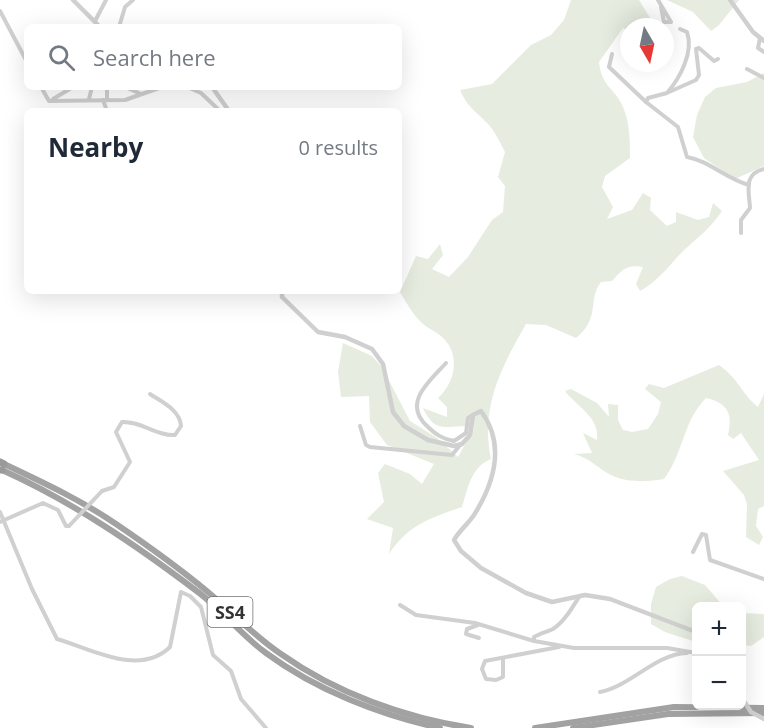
<!DOCTYPE html>
<html lang="en">
<head>
<meta charset="utf-8">
<style>
	:root { --surface:#fff; --page:#f2f2f3; --text:#1f2937; --muted:#747a83; --line:#e0e1e3 }
	body { margin:0; font-family:"Open Sans",sans-serif; background:var(--page); color:var(--text) }
	.controls { position:absolute; right:18px; bottom:18px; display:grid; overflow:hidden; border-radius:9px; box-shadow:0 6px 24px #0002 }
	.controls button { width:54px; height:54px; display:grid; place-items:center; padding:0; border:0; border-bottom:2px solid var(--line); background:var(--surface); color:var(--text); font:30px sans-serif }
	.compass { position:absolute; left:620px; top:18px; width:54px; height:54px; border-radius:50%; background:var(--surface); box-shadow:0 6px 24px #0002; rotate:171deg }
	.list { margin:0; padding:0; list-style:none }
	h2 { display:flex; justify-content:space-between; align-items:center; height:78px; margin:0; padding:0 24px; font-size:26px }
	h2 small { font-size:20px; font-weight:400; color:var(--muted) }
	.icon { flex:none; width:33px; height:33px; fill:none; stroke:currentColor; stroke-width:2; stroke-linecap:round; stroke-linejoin:round }
	.map { position:relative; flex:none; width:764px; height:728px; overflow:hidden }
	.search { position:absolute; background:var(--surface); box-shadow:0 6px 24px #0002; left:24px; top:24px; width:378px; height:66px; display:flex; align-items:center; gap:15px; box-sizing:border-box; padding:0 21px; border-radius:9px; color:var(--muted); font-size:22px }
	.panel { position:absolute; background:var(--surface); box-shadow:0 6px 24px #0002; left:24px; top:108px; width:378px; height:186px; border-radius:9px }
	.map>svg:first-child { display:block }
	.green { fill:#e6ecdf }
	.lines { fill:none; stroke-linecap:round; stroke-linejoin:round }
	.minor { stroke:#d0d0d0; stroke-width:4 }
	.tertiary { stroke:#d0d0d0; stroke-width:4.5 }
	.trunk { stroke:#a2a2a2; stroke-width:6 }
	.motorway { stroke:#9a9a9a; stroke-width:7 }
	.minor-bridge { stroke:#d0d0d0; stroke-width:4 }
	.tertiary-bridge { stroke:#d0d0d0; stroke-width:4.5 }
	.labels { text-anchor:middle; dominant-baseline:central; stroke-width:6; stroke-linejoin:round; paint-order:stroke }
	.shield { fill:#fff; stroke:#707070; stroke-width:1.5 }
	.shield-label { font-size:18px; font-weight:bold; fill:#333 }
</style>
</head>
<body>
<div class="map">
<svg width="764" height="728" viewBox="0 0 764 728">
	<rect width="100%" height="100%" fill="#fff"/>
	<g class="green">
		<path d="M 571,0 L 639,0 L 652,21 L 650,27 L 629,27 L 629,32 L 623,28 L 599,62 C 602,89 615,87 623,107 C 630,123 630,141 630,158 L 605,176 L 602,187 L 613,207 L 607,219 L 632,210 L 643,193 L 651,198 L 650,210 L 667,226 L 676,222 L 676,212 L 698,220 L 709,217 L 713,203 L 722,211 C 711,228 697,238 682,252 C 669,266 657,282 640,291 L 636,284 L 643,267 C 628,264 622,269 612,281 L 601,282 C 587,300 601,318 576,338 L 546,325 L 526,324 C 501,368 480,407 491,459 C 471,467 468,488 462,507 C 430,518 408,525 389,554 L 393,528 L 367,519 L 384,502 L 378,473 L 385,464 L 410,474 L 422,484 L 434,464 L 387,445 L 370,422 L 369,396 L 341,397 L 338,372 L 343,343 L 372,356 L 382,367 L 410,421 L 437,438 L 458,457 L 474,428 C 451,421 437,439 423,408 L 447,417 L 447,407 L 438,398 C 456,382 461,353 441,336 C 435,331 427,328 422,323 C 413,315 406,302 400,292 L 416,256 L 428,259 L 440,244 L 443,255 L 432,269 L 449,277 L 468,257 L 492,220 L 503,212 L 505,186 L 498,177 L 505,152 C 500,142 494,130 487,123 C 476,112 466,105 460,90 L 492,84 L 531,45 L 551,35 L 564,20 Z"/>
		<polygon points="667,0 739,0 719,25 711,31 693,12"/>
		<polygon points="764,73 764,166 735,179 704,158 693,137 697,115 705,97 716,88 747,82"/>
		<path d="M 719,365 C 739,379 741,393 758,407 L 764,394 L 764,506 L 758,509 L 756,526 L 763,537 L 759,545 L 746,537 L 747,504 L 744,495 L 723,471 L 759,460 L 741,433 L 733,439 L 728,435 C 733,414 728,403 706,398 C 683,421 684,452 664,479 C 647,482 627,483 611,475 C 597,468 590,458 574,454 L 592,453 L 583,433 L 597,440 C 600,417 577,407 565,391 L 571,389 L 597,403 L 609,417 L 608,404 L 618,405 L 618,420 L 623,430 L 632,432 L 648,429 L 658,414 L 661,402 L 645,389 L 649,384 L 664,388 Z"/>
		<polygon points="682,576 705,585 723,606 696,606 696,642 665,632 651,624 651,604 656,587 670,579"/>
		<polygon points="742,613 764,614 764,637 751,646 742,645"/>
	</g>
	<g class="lines">
		<g class="minor">
			<polyline points="658,0 671,22 664,22 661,7"/>
			<polyline points="0,11 27,62"/>
			<polyline points="95,21 106,0"/>
			<polyline points="119,27 125,7 133,0"/>
			<path d="M 680,29 L 687,32 C 694,52 680,78 667,93 L 648,98 L 646,102 L 678,127 L 687,157 C 710,161 726,179 749,185"/>
			<polyline points="760,38 758,48 764,52"/>
			<polyline points="612,54 609,67 646,102"/>
			<polyline points="747,69 764,78"/>
			<polyline points="41,87 49,101 125,100 162,87"/>
			<polyline points="107,87 107,100"/>
			<polyline points="125,87 141,94"/>
			<polyline points="187,87 201,93 220,111"/>
			<polyline points="669,92 696,80 699,75 696,49 699,48 714,61 718,59"/>
			<polyline points="53,99 73,87"/>
			<polyline points="89,99 92,87"/>
			<polyline points="103,100 107,111"/>
			<path d="M 741,233 L 741,220 L 750,208 C 749,191 743,174 764,169"/>
			<path d="M 446,363 C 429,382 403,402 426,425 C 435,434 442,439 454,441 L 466,433 L 468,418 L 473,415"/>
			<polyline points="360,426 366,445 370,447 452,455 461,444"/>
			<path d="M 102,491 L 114,487 L 130,462 L 116,432 L 122,422 C 141,421 156,436 175,435 L 181,426 C 180,410 162,402 150,394"/>
			<path d="M 0,512 L 32,589 L 57,639 C 92,649 139,677 170,647 L 181,592 L 190,596 L 201,607 L 213,655 L 231,671 L 241,699 L 266,728"/>
			<polyline points="0,522 43,503 58,510 66,526 69,526"/>
			<polyline points="693,552 702,534 706,535 710,560 764,579"/>
			<path d="M 579,597 C 572,608 564,622 553,629 C 547,632 540,633 534,637 L 534,641 L 574,648 L 667,648 L 696,653"/>
			<polyline points="400,605 416,615 475,623 534,641"/>
			<polyline points="478,625 467,629 466,634 479,638"/>
			<polyline points="503,659 503,677 496,680 486,679 482,669 485,661 559,647"/>
			<path d="M 600,692 C 631,686 655,654 687,653"/>
		</g>
		<g class="tertiary">
			<polyline points="73,0 100,27"/>
			<polyline points="730,0 753,32 764,41"/>
			<polyline points="212,87 229,111"/>
			<path d="M 282,291 L 282,297 L 318,332 L 345,337 L 372,349 L 383,364 L 393,412 L 404,426 L 428,440 L 454,446 L 462,444 L 470,435 L 473,415 L 481,411 C 506,445 494,483 474,515 C 468,524 459,531 454,540 L 461,551 L 481,568 L 526,593 L 552,602 L 585,595 L 610,599 L 696,632"/>
		</g>
		<g class="trunk">
			<path d="M 4,464 C 42,482 81,500 116,524 C 147,545 179,568 208,592 C 233,613 254,636 281,654 C 336,693 405,718 471,728"/>
			<path d="M 2,470 C 73,502 136,545 198,592 C 222,610 241,635 266,653 C 316,690 380,715 440,728"/>
			<polyline points="535,728 674,707 764,708"/>
			<polyline points="573,728 668,714 764,713"/>
		</g>
		<g class="motorway">
			<polyline points="0,462 4,464"/>
			<polyline points="0,470 2,470"/>
		</g>
		<polyline class="minor-bridge" points="69,526 102,491"/>
		<polyline class="tertiary-bridge" points="742,698 751,712 764,719"/>
	</g>
	<g class="labels">
		<rect class="shield" x="207.5" y="597" width="45" height="30" rx="4.5"/>
		<g class="shield-label">
			<text x="230" y="612">SS4</text>
		</g>
	</g>
</svg>
<div class="controls">
<button>+</button>
<button>−</button>
</div>
<svg class="compass" viewBox="-18 -18 36 36"><path d="M0-13l5 13h-10z" fill="#e53935"/><path d="M0 13l5-13h-10z" fill="#747a83"/></svg>
<div class="search"><svg class="icon" aria-label="search" viewBox="0 0 24 24"><circle cx="10" cy="10" r="6"/><path d="M15 15l6 6"/></svg>Search here</div>
<section class="panel">
<h2>Nearby<small>0 results</small></h2>
<ul class="list">
</ul>
</section>
</div>
</body>
</html>
